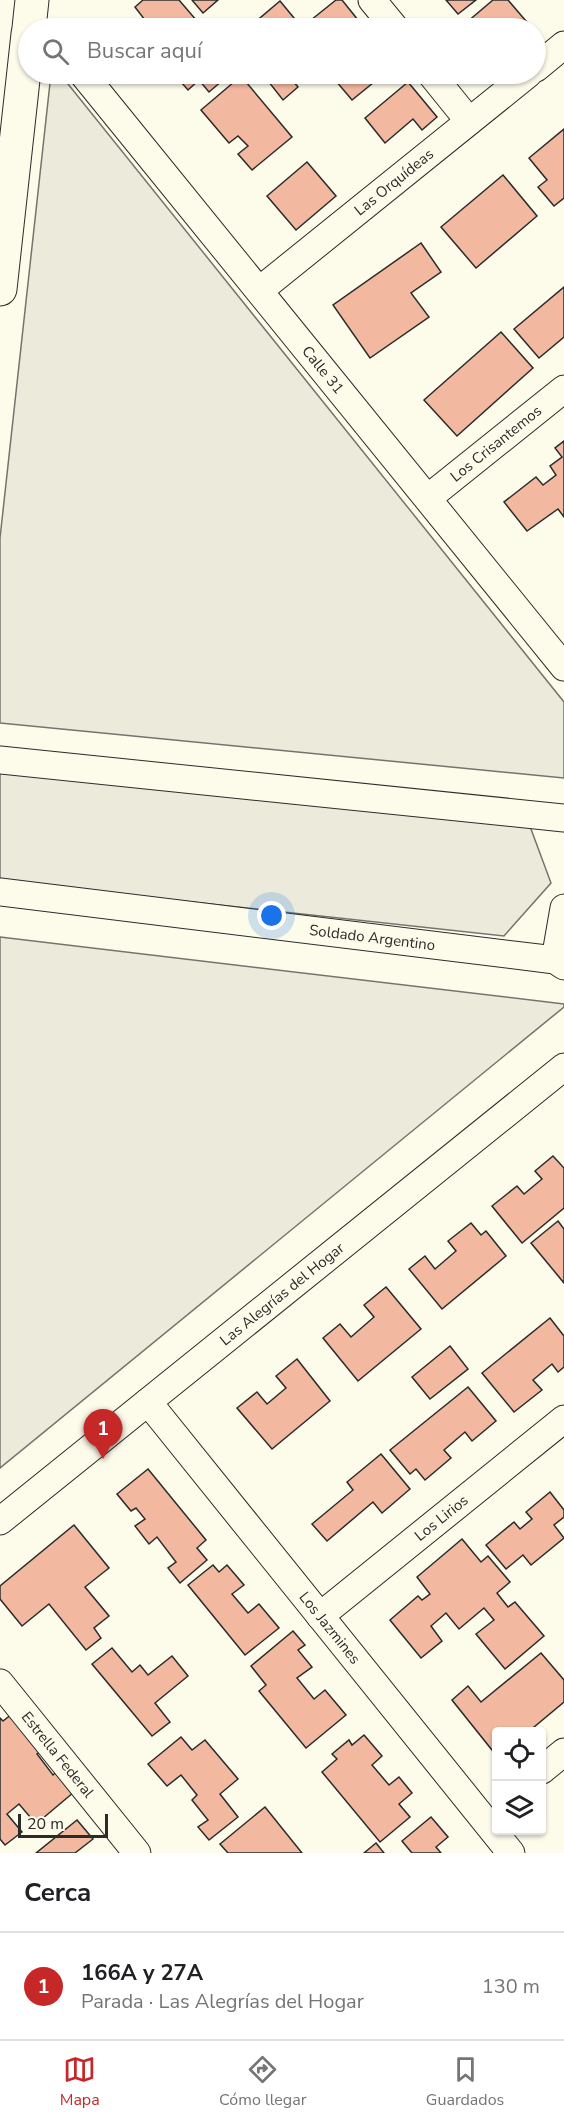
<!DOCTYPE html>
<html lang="es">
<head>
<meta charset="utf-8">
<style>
	:root { --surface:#fff; --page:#f6f6f6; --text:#202124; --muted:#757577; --line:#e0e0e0; --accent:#c62828 }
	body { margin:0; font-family:"Nunito Sans",sans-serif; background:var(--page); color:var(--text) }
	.controls { position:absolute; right:18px; bottom:18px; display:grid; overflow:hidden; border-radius:6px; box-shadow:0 2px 4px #0004 }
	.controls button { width:54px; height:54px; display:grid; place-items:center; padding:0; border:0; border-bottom:2px solid var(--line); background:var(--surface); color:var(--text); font:30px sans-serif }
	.scale { position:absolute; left:18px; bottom:15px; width:90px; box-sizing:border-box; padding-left:6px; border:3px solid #2b2b2b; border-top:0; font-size:16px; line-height:21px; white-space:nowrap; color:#2b2b2b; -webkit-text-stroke:4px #fdfbea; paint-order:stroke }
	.you { position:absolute; left:272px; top:916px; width:21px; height:21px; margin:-15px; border:4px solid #fff; border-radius:50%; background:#1a73e8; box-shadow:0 0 0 9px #1a73e833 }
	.badge { display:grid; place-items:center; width:39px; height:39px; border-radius:50%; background:var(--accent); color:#fff; font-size:20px; font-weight:700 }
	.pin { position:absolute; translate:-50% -50px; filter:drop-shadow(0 2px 3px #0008) }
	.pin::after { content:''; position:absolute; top:32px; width:21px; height:18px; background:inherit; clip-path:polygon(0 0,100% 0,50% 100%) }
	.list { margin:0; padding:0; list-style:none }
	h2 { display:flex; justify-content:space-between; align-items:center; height:78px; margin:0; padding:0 24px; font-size:26px }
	h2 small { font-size:20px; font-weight:400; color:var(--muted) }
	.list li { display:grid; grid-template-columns:39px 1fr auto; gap:18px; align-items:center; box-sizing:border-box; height:108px; padding:0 24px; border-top:2px solid var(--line) }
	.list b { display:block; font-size:22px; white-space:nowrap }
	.list p { margin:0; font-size:20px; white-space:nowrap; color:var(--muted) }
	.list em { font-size:20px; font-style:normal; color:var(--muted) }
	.icon { flex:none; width:33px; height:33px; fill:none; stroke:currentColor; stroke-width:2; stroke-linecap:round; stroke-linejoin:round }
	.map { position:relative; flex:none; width:564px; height:1853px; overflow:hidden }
	.search { position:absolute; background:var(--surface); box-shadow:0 2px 4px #0004; left:18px; right:18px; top:18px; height:66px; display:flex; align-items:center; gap:15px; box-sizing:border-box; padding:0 21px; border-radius:33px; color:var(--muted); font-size:22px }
	.sheet { height:186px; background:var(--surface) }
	nav { display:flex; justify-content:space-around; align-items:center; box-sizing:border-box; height:84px; border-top:2px solid var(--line); background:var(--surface); font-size:16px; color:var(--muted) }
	nav a { display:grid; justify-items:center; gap:3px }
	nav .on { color:var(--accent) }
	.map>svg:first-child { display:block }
	.green { fill:#ecebdb; stroke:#74746e; stroke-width:1.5 }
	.building { fill:#f2b8a0; stroke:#2b2b2b; stroke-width:1.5 }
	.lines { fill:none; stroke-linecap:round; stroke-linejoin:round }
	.minor-casing { stroke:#2b2b2b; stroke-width:29 }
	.secondary-casing { stroke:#2b2b2b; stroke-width:35 }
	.minor { stroke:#fdfbea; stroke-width:27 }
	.secondary { stroke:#fdfbea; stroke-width:33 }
	.labels { text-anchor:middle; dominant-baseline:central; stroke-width:4.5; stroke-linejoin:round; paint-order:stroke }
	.street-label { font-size:15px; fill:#2b2b2b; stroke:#fdfbea }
</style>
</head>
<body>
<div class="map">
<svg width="564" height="1853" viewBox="0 0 564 1853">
	<rect width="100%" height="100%" fill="#fdfbea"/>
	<g class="green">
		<polygon points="51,74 60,74 564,702 564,778 0,723 0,538"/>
		<polygon points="0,771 528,821 551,883 504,936 0,881"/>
		<polygon points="0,937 564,1004 564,1007 0,1468"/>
	</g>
	<g class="building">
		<polygon points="143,0 179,0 203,28 145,28 141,23 145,20 135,7"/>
		<polygon points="192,0 218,0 203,13"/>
		<polygon points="336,0 342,0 358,20 348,28 318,28 311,20"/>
		<polygon points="446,0 476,0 458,14"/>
		<polygon points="493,0 508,0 532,28 460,28"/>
		<polygon points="280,1 294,18 282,28 248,28"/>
		<polygon points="174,74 230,74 209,92 199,80 188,90"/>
		<polygon points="277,74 287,74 298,87 283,100 268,81"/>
		<polygon points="330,74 384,74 352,100"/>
		<polygon points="241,76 292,137 252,170 238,154 248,146 238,136 229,143 201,110"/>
		<polygon points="408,82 437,117 422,130 413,119 385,143 365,118"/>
		<polygon points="564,129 564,198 554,206 538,187 547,180 529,158"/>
		<polygon points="307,162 336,196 296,230 267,196"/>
		<polygon points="503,175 537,216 476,268 441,227"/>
		<polygon points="421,243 441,272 411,293 429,317 370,358 333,305"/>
		<polygon points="564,287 564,337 539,358 514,329"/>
		<polygon points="501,332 533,368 457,436 424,400"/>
		<polygon points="564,441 564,517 558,509 527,531 504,502 536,477 543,485 556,475 550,466 562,457 555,448"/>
		<polygon points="553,1156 564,1168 564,1208 522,1243 492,1206 517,1186 524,1194 542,1179 535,1171"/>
		<polygon points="558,1221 564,1229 564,1283 531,1243"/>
		<polygon points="471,1223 481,1235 486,1231 506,1256 442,1309 409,1269 425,1256 435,1269 456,1251 448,1241"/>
		<polygon points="386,1287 421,1329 358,1381 323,1338 340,1324 351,1337 374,1317 364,1305"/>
		<polygon points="550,1318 564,1336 564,1367 558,1372 552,1364 533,1380 542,1390 514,1412 482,1373"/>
		<polygon points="450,1346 468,1369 430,1399 412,1377"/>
		<polygon points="297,1359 330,1401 272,1449 237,1408 257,1392 267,1404 286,1388 276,1376"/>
		<polygon points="468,1387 496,1421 472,1441 465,1432 444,1450 451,1458 425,1480 416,1469 410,1474 390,1450"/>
		<polygon points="381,1454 410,1489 382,1513 373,1502 327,1541 312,1524 353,1490 347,1482"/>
		<polygon points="148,1469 206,1540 197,1548 207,1560 180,1583 168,1568 176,1562 157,1537 149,1544 135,1526 145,1519 136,1508 131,1511 117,1494"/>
		<polygon points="550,1492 564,1510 564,1517 554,1525 564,1538 531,1565 523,1555 506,1569 486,1545 514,1522 520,1529 532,1519 526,1512"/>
		<polygon points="74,1525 109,1568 85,1587 109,1616 94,1628 101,1638 86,1650 49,1604 22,1626 0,1599 0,1586"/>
		<polygon points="462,1539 481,1562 488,1556 510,1582 497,1593 508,1607 515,1602 544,1636 505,1669 476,1634 494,1620 484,1608 459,1629 446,1613 431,1626 442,1641 421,1658 390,1620 418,1596 422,1600 430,1594 417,1577"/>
		<polygon points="213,1565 219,1572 227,1565 244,1585 232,1594 248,1613 259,1604 279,1628 245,1655 188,1585"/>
		<polygon points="293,1631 305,1645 298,1650 312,1667 297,1678 314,1699 325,1690 346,1715 306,1748 259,1691 266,1685 251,1666"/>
		<polygon points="112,1648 132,1672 140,1665 148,1675 172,1656 188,1676 155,1703 170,1722 152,1736 92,1664"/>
		<polygon points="541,1653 564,1680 564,1702 528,1732 496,1732 496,1755 452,1700 468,1686 481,1702"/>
		<polygon points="17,1710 47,1747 37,1754 53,1775 63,1766 80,1787 36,1824 19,1804 7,1814 22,1832 5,1845 0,1839 0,1718 3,1721"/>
		<polygon points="364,1735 382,1756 372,1765 389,1785 399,1777 412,1793 399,1804 410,1817 380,1842 322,1772 337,1759 332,1754 349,1740 352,1745"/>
		<polygon points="181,1737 192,1750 205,1740 238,1779 220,1794 238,1817 209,1840 198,1827 208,1820 192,1800 197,1795 181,1775 167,1786 148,1764"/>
		<polygon points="265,1807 302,1853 228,1853 220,1844"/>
		<polygon points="431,1817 448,1837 436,1847 441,1853 412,1853 402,1841"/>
		<polygon points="77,1820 93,1839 75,1853 36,1853"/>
		<polygon points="376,1843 384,1853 364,1853"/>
	</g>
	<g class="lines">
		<g class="minor-casing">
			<g id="minor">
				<polyline points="372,0 395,28"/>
				<polyline points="536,68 564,45"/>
				<path id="s1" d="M 83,74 L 564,667"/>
				<polyline points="431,74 469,121"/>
				<path id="s2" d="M 260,290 L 528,74"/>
				<path id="s3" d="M 428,498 L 564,389"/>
				<polyline points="0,760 564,818"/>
				<path id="s4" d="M 0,892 L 555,960 L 564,966"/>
				<polyline points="555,960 564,908"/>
				<path id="s5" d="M 148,1402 L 511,1853"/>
				<path id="s6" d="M 0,1521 L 564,1067"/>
				<path id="s7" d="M 320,1616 L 564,1419"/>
				<path id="s8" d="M 0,1683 L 137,1853"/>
				<polyline points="542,1770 564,1752"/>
			</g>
		</g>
		<g class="secondary-casing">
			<g id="secondary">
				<polyline points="29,28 32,0"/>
				<polyline points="0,289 28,34"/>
			</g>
		</g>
		<use href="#minor" class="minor"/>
		<use href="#secondary" class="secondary"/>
	</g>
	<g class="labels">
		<g class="street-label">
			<text stroke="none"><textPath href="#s2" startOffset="172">Las Orquídeas</textPath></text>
			<text stroke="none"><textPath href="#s1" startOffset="381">Calle 31</textPath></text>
			<text stroke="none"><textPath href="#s3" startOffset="87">Los Crisantemos</textPath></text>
			<text stroke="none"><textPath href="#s4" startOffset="375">Soldado Argentino</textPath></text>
			<text stroke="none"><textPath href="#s6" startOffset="362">Las Alegrías del Hogar</textPath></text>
			<text stroke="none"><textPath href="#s7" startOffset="156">Los Lirios</textPath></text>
			<text stroke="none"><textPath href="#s5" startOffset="290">Los Jazmines</textPath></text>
			<text stroke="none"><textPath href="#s8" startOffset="92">Estrella Federal</textPath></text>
		</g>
	</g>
</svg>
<div class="controls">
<button><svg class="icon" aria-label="locate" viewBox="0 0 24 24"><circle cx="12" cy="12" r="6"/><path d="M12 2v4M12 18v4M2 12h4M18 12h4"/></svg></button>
<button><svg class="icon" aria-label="layers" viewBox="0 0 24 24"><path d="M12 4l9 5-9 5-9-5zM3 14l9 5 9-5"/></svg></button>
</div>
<div class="scale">20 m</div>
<div class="you"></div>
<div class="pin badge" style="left:103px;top:1459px">1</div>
<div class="search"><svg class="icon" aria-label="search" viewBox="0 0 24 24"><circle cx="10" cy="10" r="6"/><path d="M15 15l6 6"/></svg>Buscar aquí</div>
</div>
<section class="sheet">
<h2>Cerca<small></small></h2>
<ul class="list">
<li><span class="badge">1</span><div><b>166A y 27A</b><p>Parada · Las Alegrías del Hogar</p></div><em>130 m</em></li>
</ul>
</section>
<nav>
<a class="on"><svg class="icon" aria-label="map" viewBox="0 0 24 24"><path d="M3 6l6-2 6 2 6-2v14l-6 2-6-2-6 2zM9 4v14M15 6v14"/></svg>Mapa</a>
<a><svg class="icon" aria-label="directions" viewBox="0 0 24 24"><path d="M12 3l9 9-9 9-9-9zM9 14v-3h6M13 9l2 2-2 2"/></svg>Cómo llegar</a>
<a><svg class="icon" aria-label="saved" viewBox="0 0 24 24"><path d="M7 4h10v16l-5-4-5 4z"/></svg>Guardados</a>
</nav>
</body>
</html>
